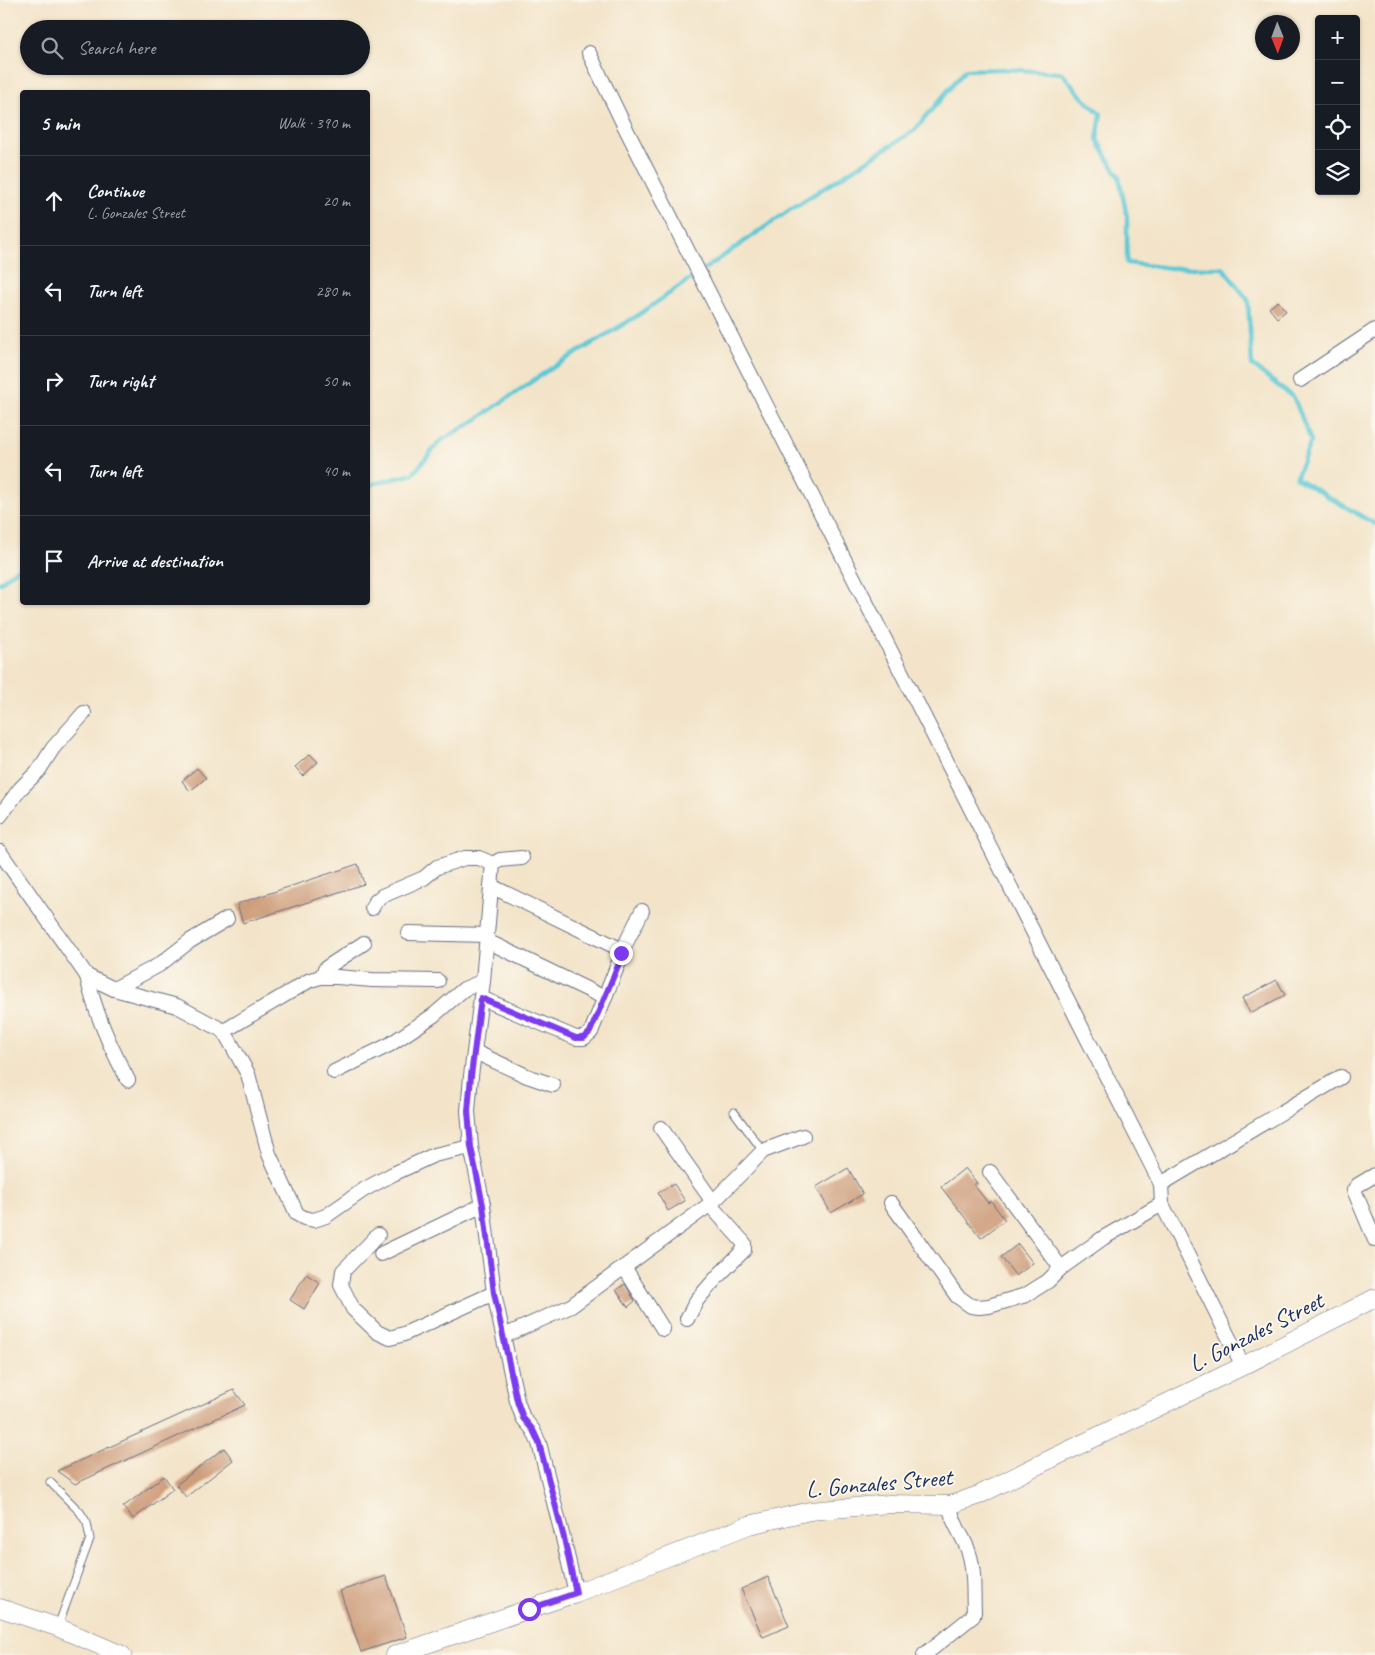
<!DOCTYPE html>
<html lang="en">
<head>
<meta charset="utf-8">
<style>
	:root { --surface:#171b24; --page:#242831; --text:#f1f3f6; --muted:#9ea1a6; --line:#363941 }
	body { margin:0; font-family:Caveat,sans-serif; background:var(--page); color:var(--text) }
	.controls { position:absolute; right:15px; top:15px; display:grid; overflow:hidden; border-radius:5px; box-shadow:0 1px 4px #0004 }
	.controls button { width:45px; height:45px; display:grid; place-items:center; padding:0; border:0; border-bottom:1px solid var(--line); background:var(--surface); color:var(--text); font:25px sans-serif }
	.compass { position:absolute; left:1255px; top:15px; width:45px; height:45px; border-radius:50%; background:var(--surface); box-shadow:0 1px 4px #0004; rotate:179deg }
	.stop { position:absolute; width:15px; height:15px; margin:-11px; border:4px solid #7c3aed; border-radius:50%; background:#fff }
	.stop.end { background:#7c3aed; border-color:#fff; box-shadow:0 1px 5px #0008 }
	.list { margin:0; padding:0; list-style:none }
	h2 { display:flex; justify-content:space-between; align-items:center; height:65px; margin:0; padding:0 20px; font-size:21px }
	h2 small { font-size:16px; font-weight:400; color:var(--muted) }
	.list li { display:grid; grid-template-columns:32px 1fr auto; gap:15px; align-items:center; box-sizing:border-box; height:90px; padding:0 20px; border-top:1px solid var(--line) }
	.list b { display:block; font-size:19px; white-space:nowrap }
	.list p { margin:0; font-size:16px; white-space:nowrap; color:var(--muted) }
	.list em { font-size:16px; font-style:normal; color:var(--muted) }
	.icon { flex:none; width:28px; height:28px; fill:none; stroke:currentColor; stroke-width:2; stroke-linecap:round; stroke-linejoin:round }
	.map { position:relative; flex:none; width:1375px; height:1655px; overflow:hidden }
	.search { position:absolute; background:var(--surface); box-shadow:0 1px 4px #0004; left:20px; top:20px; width:350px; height:55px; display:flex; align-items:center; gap:12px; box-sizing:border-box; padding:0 18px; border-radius:28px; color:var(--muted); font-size:19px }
	.panel { position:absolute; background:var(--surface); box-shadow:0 1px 4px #0004; left:20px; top:90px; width:350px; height:515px; border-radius:5px }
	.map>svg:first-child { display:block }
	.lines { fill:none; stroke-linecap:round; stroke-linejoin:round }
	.stream { stroke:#5cc8d5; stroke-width:4.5 }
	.building { fill:#ce9d7b }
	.service-casing { stroke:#676e83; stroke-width:9 }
	.minor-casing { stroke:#676e83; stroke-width:16 }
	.tertiary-casing { stroke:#676e83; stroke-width:19 }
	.service { stroke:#fff; stroke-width:7 }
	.minor { stroke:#fff; stroke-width:14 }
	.tertiary { stroke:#fff; stroke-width:18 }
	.route { stroke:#7c3aed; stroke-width:6 }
	.labels { text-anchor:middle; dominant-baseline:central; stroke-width:4; stroke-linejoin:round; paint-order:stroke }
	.street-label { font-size:24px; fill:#1b2f5e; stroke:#fbf7ec }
</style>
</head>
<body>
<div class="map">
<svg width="1375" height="1655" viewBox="0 0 1375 1655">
	<rect width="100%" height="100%" fill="#fbf7ec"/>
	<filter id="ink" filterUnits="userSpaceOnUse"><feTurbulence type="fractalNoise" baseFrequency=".02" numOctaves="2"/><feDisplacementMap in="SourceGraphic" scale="10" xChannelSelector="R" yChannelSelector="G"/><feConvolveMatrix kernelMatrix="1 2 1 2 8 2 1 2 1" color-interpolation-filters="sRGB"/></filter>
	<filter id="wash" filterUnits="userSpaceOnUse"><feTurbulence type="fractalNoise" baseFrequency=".0096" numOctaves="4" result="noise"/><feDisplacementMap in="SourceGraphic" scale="20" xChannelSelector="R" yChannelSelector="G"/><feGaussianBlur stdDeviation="1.12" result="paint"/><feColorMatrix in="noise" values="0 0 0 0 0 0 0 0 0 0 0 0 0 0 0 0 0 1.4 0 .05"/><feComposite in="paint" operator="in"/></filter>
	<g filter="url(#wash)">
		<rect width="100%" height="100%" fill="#f3e4c9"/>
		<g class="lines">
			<g class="stream">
				<polyline points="368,491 369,485 413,474 440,441 473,422 547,371 637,316 794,207 915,130 965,70 1004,69 1062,73 1083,98 1101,114 1097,140 1119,177 1127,217 1127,263 1171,268 1223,268 1248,300 1252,365 1294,398 1311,441 1296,478 1375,524"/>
				<polyline points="0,583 22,565"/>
			</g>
		</g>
		<g id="blocks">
			<g class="building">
				<polygon points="1278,301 1286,311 1277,318 1269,308"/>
				<polygon points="310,754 318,762 303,776 295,767"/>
				<polygon points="197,768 206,778 190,791 182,781"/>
				<polygon points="358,864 364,884 243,923 237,904"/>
				<polygon points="1277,980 1285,995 1250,1013 1242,998"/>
				<polygon points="848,1168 863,1194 831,1213 816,1187"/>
				<polygon points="965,1168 977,1183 974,1185 988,1203 991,1201 1005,1220 981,1238 941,1187"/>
				<polygon points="674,1184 685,1201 668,1211 658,1193"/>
				<polygon points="1018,1244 1033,1263 1016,1276 1001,1257"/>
				<polygon points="306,1274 320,1283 304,1309 290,1300"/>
				<polygon points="625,1284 635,1301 628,1307 616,1290"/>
				<polygon points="234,1390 245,1405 75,1484 57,1471"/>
				<polygon points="224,1448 233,1460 186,1497 176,1485"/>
				<polygon points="164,1476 173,1489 133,1519 123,1507"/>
				<polygon points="386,1576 407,1637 361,1652 340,1591"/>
				<polygon points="768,1577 789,1626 763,1637 741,1589"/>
			</g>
		</g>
	</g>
	<g filter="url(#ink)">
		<use href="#blocks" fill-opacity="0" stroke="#676e83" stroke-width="1"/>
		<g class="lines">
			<g class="service-casing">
				<g id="service">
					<polyline points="734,1112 763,1151"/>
					<polyline points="50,1482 80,1512 87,1523 90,1539 58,1626"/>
				</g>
			</g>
			<g class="minor-casing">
				<g id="minor">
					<polyline points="589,53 625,127 1161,1184 1162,1204 1243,1366"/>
					<polyline points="1300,380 1375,330"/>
					<polyline points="0,816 20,789 39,770 53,748 84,713"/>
					<polyline points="0,852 87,976 114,989 177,1006 224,1031 248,1074 269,1154 297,1214 304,1218 314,1220 326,1216 365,1189 393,1174 434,1155 471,1147"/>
					<polyline points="522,858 500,860 493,864 483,981 471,1076 468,1111 471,1147 483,1205 494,1293 517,1401 523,1418 533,1430 539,1443 563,1538 576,1593"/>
					<polyline points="372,908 375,902 382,896 424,878 437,867 465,858 479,858 493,864"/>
					<polyline points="408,933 487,935"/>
					<polyline points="487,941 605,998"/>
					<polyline points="621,953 642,911"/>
					<path d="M 87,976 C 95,1014 110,1047 128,1080"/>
					<polyline points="321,977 326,968 364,943"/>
					<polyline points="114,989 159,965 190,941 227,919"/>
					<polyline points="481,998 576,1038 584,1038 591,1032 621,957 621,953 616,947 491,886"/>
					<polyline points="224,1031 310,980 321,977 337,977 372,980 438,981"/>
					<polyline points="475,1052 527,1076 553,1085"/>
					<polyline points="334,1072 389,1045 434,1015 464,989 483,981"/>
					<polyline points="990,1172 1061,1268"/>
					<polyline points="1375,1175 1358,1185 1354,1190 1375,1240"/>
					<polyline points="1161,1184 1341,1077"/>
					<polyline points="713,1202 763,1151 803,1136"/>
					<polyline points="891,1203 957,1296 971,1306 979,1307 989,1306 1026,1295 1048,1281 1061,1268 1103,1238 1162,1204"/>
					<polyline points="378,1235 343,1271 341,1285 353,1309 377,1332 390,1338 404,1334 494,1293"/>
					<polyline points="381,1254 483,1205"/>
					<polyline points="624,1267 663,1329"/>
					<polyline points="687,1319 697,1300 718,1276 744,1250 744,1243 710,1205"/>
					<polyline points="504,1336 571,1306 713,1202 661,1128"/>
					<path d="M 924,1655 L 973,1616 L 974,1612 C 973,1593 975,1571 969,1553 C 964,1536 951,1523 950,1505"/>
				</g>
			</g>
			<g class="tertiary-casing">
				<g id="tertiary">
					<polyline points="0,1608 57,1627 122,1655"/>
					<polyline points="395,1655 576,1593 749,1525 810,1511 889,1504 950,1505 979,1495 1030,1469 1243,1366 1375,1298"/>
				</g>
			</g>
			<use href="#service" class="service"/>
			<use href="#minor" class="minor"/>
			<use href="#tertiary" class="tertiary"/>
		</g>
	</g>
	<g class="lines" filter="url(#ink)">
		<polyline class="route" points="529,1609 576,1593 564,1538 539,1443 533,1430 523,1418 517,1401 494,1293 483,1205 471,1147 468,1111 471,1076 481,998 576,1038 584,1038 590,1032 620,961 621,953"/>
	</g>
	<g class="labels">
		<g class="street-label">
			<text transform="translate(1256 1332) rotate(-27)">L. Gonzales Street</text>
			<text transform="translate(879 1483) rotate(-5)">L. Gonzales Street</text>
		</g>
	</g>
</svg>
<div class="controls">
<button>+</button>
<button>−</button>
<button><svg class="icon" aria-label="locate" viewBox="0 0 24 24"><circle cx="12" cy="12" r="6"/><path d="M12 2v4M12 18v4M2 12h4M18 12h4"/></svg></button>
<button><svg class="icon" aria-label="layers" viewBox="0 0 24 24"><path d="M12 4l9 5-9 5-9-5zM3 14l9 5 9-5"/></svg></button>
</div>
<svg class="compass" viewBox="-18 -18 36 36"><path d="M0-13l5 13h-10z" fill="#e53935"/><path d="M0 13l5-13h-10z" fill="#9ea1a6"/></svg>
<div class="stop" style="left:529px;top:1609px"></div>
<div class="stop end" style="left:621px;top:953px"></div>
<div class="search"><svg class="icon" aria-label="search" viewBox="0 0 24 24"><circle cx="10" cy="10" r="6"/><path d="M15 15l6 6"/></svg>Search here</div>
<section class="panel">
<h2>5 min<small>Walk · 390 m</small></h2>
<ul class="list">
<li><svg class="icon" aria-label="ahead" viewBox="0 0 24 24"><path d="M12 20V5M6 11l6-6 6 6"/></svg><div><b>Continue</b><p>L. Gonzales Street</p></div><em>20 m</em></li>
<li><svg class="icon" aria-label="left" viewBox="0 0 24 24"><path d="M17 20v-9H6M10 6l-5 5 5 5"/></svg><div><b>Turn left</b></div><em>280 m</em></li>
<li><svg class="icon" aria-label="right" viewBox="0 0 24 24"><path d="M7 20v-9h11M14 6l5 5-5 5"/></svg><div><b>Turn right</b></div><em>50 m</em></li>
<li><svg class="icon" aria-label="left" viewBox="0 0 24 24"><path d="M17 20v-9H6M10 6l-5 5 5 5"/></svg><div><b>Turn left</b></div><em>40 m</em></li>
<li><svg class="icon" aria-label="arrive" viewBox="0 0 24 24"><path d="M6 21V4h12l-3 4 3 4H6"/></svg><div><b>Arrive at destination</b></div></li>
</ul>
</section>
</div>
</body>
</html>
